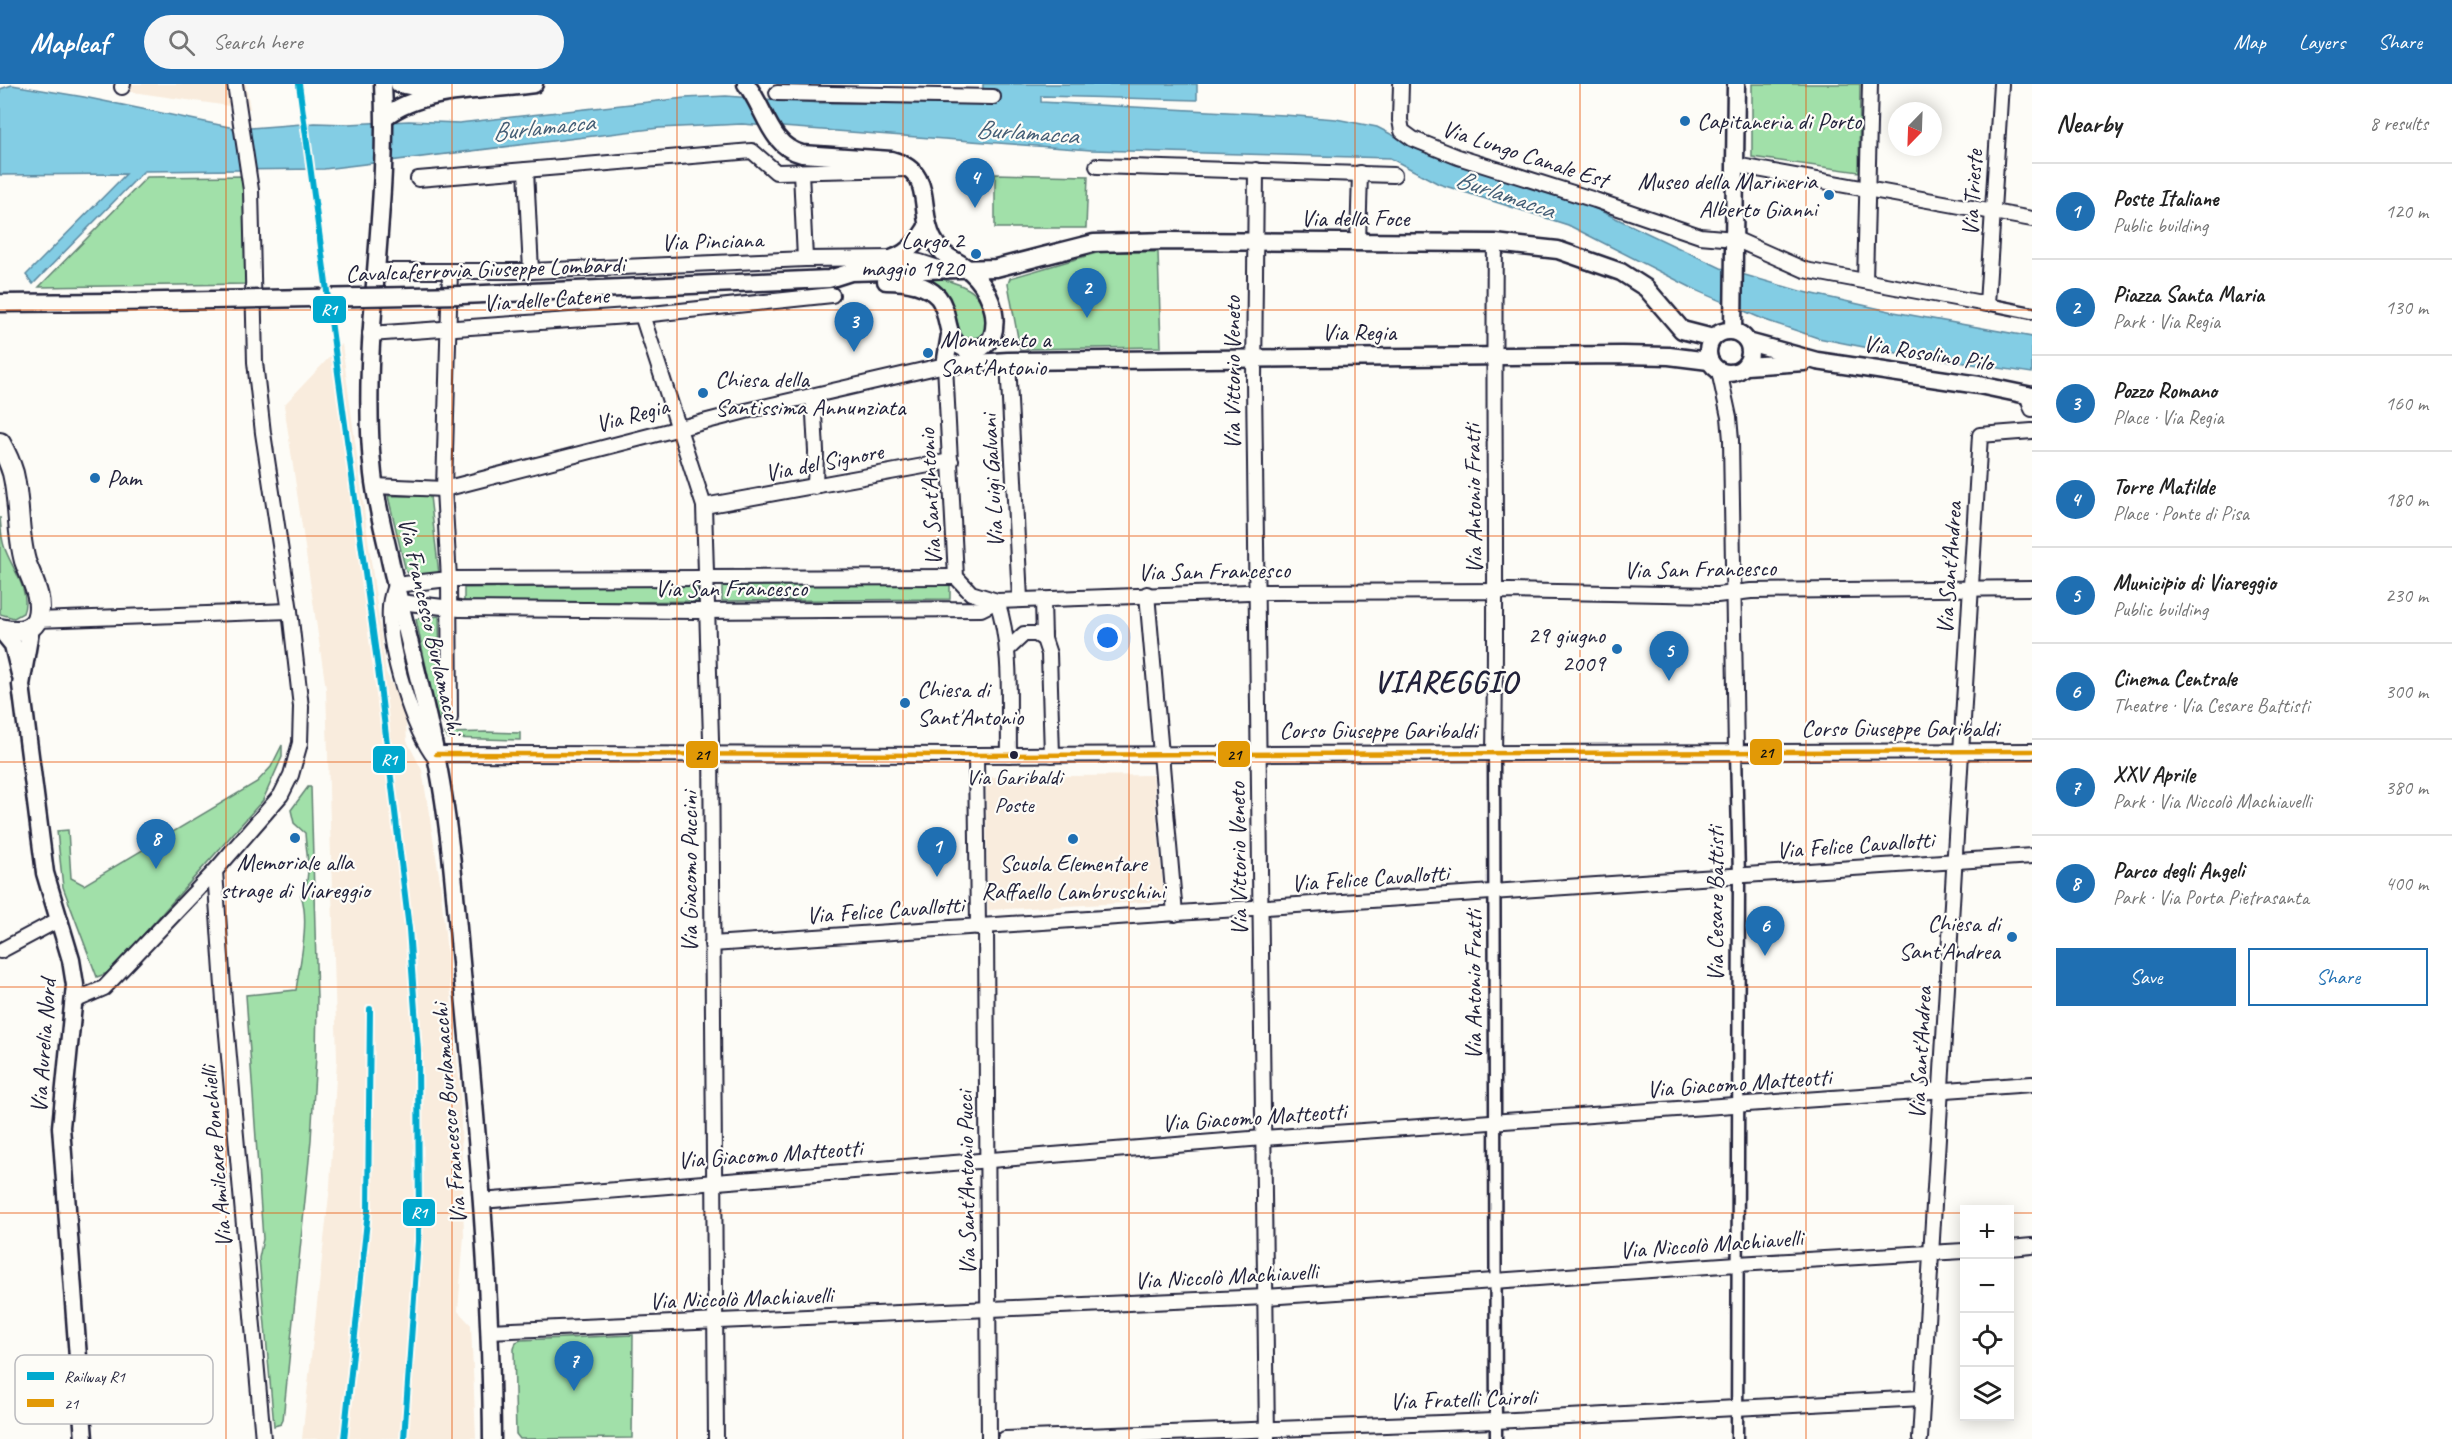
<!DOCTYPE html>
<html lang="en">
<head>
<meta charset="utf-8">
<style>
	:root { --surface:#fff; --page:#f6f6f6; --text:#222; --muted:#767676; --line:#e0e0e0; --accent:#1f6fb2 }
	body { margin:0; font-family:Caveat,sans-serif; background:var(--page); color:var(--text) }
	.controls { position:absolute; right:18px; bottom:18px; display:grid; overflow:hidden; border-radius:0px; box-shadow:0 3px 15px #0003 }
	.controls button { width:54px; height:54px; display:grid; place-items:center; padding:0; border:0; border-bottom:2px solid var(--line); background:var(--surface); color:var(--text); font:30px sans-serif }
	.compass { position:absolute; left:1888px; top:18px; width:54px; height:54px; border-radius:50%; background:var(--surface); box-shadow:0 3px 15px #0003; rotate:203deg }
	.you { position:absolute; left:1108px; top:554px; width:21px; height:21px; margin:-15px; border:4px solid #fff; border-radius:50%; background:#1a73e8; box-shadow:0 0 0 9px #1a73e833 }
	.badge { display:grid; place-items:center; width:39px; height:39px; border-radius:50%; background:var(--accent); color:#fff; font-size:20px; font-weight:700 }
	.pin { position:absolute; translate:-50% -50px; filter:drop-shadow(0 2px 3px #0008) }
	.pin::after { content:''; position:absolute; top:32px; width:21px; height:18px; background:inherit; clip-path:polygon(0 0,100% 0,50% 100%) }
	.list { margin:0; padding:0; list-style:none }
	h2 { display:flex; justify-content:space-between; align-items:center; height:78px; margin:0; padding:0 24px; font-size:26px }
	h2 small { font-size:20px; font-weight:400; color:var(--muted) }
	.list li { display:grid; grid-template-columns:39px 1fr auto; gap:18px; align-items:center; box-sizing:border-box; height:96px; padding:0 24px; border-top:2px solid var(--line) }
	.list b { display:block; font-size:22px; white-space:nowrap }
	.list p { margin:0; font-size:20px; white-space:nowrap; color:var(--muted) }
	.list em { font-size:20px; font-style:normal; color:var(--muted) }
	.actions { display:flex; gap:12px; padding:18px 24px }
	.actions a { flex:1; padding:14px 0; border:2px solid var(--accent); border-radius:0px; text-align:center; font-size:21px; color:var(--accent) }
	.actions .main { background:var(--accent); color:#fff }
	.icon { flex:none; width:33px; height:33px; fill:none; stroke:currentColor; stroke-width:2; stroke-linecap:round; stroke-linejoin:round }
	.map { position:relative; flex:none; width:2032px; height:1355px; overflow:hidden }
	header { display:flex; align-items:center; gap:36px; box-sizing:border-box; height:84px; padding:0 30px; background:var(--accent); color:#fff }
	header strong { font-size:28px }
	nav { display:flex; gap:33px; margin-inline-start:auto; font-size:21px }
	.search { width:420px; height:54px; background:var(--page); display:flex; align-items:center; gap:15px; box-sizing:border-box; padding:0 21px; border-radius:33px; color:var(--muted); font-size:22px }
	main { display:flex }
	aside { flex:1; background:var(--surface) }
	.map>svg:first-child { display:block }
	.built { fill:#f9ecdd }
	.green { fill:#a1e0a9; stroke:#628172; stroke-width:1.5 }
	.water { fill:#83cde4; stroke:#5c89a0; stroke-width:1.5 }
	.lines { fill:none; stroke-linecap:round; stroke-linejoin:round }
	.pedestrian-casing { stroke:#22223b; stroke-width:15 }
	.minor-casing { stroke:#22223b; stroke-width:18 }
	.tertiary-casing { stroke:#22223b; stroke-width:21 }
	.secondary-casing { stroke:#22223b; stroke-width:24 }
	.pedestrian { stroke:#fdfcf7; stroke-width:10 }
	.minor { stroke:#fdfcf7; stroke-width:14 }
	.tertiary { stroke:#fdfcf7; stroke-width:16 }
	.secondary { stroke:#fdfcf7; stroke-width:20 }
	.tertiary-bridge-casing { stroke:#22223b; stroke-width:21; stroke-linecap:butt }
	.tertiary-bridge { stroke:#fdfcf7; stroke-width:16 }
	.bus-1-casing { stroke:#fdfcf7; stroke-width:9 }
	.bus-1 { stroke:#e29906; stroke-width:4.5 }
	.rail-1-casing { stroke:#fdfcf7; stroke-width:10 }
	.rail-1 { stroke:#00a9ce; stroke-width:6 }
	.grid { fill:none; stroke:#e8590c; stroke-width:1.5; stroke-opacity:0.55 }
	.poi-dot { fill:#1f6fb2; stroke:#fdfcf7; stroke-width:2 }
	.bus-dot { fill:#22223b; stroke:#fdfcf7; stroke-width:2 }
	.labels { text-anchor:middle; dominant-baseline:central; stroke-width:4.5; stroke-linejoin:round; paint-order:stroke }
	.bus-label { font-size:22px; fill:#22223b; stroke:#fdfcf7 }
	.poi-label { font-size:24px; fill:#22223b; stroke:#fdfcf7; text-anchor:start }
	.street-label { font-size:24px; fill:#22223b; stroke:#fdfcf7 }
	.water-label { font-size:26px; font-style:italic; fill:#445e76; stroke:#fdfcf7 }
	.district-label { font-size:30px; font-weight:bold; letter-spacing:1.5px; fill:#22223b; stroke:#fdfcf7 }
	.key { fill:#fdfcf7; stroke:#bbbbbf; stroke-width:1.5 }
	.key-label { font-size:16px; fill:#22223b }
	.line-badge { stroke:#fdfcf7; stroke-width:2 }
	.badge-label { font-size:16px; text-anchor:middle; font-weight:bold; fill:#fff }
	.pale-badge-label { font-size:16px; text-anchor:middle; font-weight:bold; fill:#111 }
</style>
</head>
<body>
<header>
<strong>Mapleaf</strong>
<div class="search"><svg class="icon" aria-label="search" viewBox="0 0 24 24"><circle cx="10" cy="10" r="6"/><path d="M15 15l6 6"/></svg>Search here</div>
<nav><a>Map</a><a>Layers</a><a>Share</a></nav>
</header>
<main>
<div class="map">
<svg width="2032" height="1355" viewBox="0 0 2032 1355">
	<rect width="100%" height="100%" fill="#fdfcf7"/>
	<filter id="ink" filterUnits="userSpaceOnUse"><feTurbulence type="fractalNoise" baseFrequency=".0167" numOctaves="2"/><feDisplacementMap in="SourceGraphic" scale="12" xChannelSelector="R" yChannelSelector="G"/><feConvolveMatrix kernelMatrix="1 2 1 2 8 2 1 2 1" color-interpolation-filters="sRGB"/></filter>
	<g filter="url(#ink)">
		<g class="built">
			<polygon points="119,0 246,0 250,25 118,6"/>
			<polygon points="342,260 386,588 405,627 407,657 422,686 440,797 460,1005 464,1152 458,1227 471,1241 476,1354 302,1355 330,1102 337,974 326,605 284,321"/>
			<polygon points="1153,691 1164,817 988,826 986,693"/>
		</g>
		<g class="green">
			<polygon points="1752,0 1860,0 1859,88 1752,73"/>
			<polygon points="995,90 1088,92 1086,144 995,144"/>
			<polygon points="247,92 247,200 39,203 147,93"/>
			<polygon points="1100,168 1158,168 1161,263 1020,265 1008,200 1010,194"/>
			<path d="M 935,193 C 972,203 990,210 984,253 L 962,254 L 951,217 L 933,197 Z"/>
			<polygon points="388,412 430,412 439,490 416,492 406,488"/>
			<path d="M 0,433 C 1,442 1,453 4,462 C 10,482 32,507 23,529 L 14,534 L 0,530 Z"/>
			<polygon points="950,500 950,515 722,517 722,502"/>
			<polygon points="698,501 698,517 464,520 464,504"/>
			<polygon points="439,532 441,635 437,636 416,535"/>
			<polygon points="487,648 520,649 520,656 448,654 445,649"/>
			<polygon points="282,661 282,673 263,716 110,888 97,893 63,803 57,747 68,746 71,794 84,801 257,698 271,683"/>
			<path d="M 308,703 L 311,703 L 317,915 L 316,972 L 311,1056 L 283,1336 L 281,1340 L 274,1342 L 259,1174 L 263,1155 L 246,911 L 296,906 C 300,879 310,837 301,811 C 313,796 306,767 305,749 L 294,739 L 291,726 Z"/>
			<polygon points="633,1251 632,1354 520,1355 516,1350 514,1265 516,1258 521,1256"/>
		</g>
		<polygon class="water" points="983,0 1197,0 1197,16 1041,12 1041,18 1284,31 1336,35 1377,43 1410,60 1588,121 1721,184 1800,207 1894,228 2032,253 2032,289 1884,267 1818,254 1765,236 1698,207 1568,141 1439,100 1390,74 1091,66 742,40 659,44 324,85 144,87 33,200 26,191 126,90 0,91 0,5 12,1 84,13 239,45 315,39 348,40 409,37 459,39 685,14 726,12 819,19 995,20 996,8 983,7"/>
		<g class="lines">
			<g class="pedestrian-casing">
				<g id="pedestrian">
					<polyline points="1987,220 2032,229"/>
					<polyline points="1494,668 1496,1355"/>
					<polyline points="1736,668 1739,792 1737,1355"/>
				</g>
			</g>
			<g class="minor-casing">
				<g id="minor">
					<polyline points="1401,0 1400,36 1402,47 1413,55 1458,73 1595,116 1700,152 1735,155 1805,186 1987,220 2001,0"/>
					<polyline points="122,3 123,0"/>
					<polyline points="777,9 993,13"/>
					<polyline points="1735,81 2032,135"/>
					<polyline points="1097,82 1394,91"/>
					<polyline points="526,86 531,187"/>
					<polyline points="1256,86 1254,297 1267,1355"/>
					<polyline points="801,88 805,175"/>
					<polyline points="418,95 752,67 776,88 908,85"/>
					<polyline points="1358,159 1360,89"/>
					<polyline points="377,187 531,187 805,175 898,174 920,178 938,184"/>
					<polyline points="450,187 444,405 449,495 450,634"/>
					<polyline points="1865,197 1870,0"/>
					<polyline points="642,231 704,422 711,655 716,1355"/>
					<polyline points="370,250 642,231 832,211"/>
					<polyline points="1008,277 1020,515"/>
					<polyline points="1719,287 1729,333 1731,356 1736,668"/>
					<polyline points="2027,310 2032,325"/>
					<polyline points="813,312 816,367 815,403"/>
					<path d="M 374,402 L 444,405 L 746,327 L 945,281 L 956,493 L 971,509 L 997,517 C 1013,565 1008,620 1009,671"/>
					<polyline points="704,422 951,377"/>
					<polyline points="1147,510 1175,830"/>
					<polyline points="1043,516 1044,555 1049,570 1052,671"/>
					<polyline points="400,518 460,525 696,527 981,525 997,517 1249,508 1510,507 1717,511 1751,507 2032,504"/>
					<polyline points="36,536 290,527"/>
					<polyline points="1007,566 1024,550 1036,550 1044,555"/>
					<path d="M 1494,668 C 1497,498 1493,329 1495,159"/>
					<polyline points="436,670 976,671 2032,667"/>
					<polyline points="976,671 978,843"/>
					<path d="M 436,675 C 412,645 387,562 390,523 C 390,515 393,508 395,501 L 449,495 L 956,493"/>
					<polyline points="215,787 224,917 263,1355"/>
					<polyline points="986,842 989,1355"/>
					<polyline points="712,860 2032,772"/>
					<polyline points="0,867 58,836"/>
					<polyline points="74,917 104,904 215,787 281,711 291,691 300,659 301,623 290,527 263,349 255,278 251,106 235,0"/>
					<polyline points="481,1117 1263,1054 2032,1000"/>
					<polyline points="2010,1164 2032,1162"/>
					<polyline points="489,1247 1266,1213 1737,1180 1964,1167"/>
					<polyline points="1005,1355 1495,1337 1922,1314"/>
					<polyline points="1920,1355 1980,351 2032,347"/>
				</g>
			</g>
			<g class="tertiary-casing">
				<g id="tertiary">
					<path d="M 383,0 C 390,130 359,260 373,390 C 376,418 383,444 389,471 C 405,547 428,622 441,698 C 453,768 457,840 464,910 C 478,1057 491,1207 492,1355"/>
					<polyline points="399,0 439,8"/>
					<path d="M 746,0 C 765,23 769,62 802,70 L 891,76 C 936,88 917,126 933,155 C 944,176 956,174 970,187 C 988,203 1000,230 992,253 C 987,260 979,268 969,266 C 942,260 952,230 938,213 C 925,199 904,197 886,197"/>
					<path d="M 385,33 C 422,3 489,7 534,0"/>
					<path d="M 871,182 C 900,173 911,169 927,143"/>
					<polyline points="462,211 829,195 851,188 996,184 1094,159 1168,157 1495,159 1558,166 1621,188 1646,204 1682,246 1713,254"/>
					<polyline points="0,219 116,218"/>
					<circle cx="1729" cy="268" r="21"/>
					<polyline points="1733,247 1736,0"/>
					<polyline points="950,251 945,281 1008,277 1622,271 1669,272 1709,277"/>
					<polyline points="1748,258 1817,277 1979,301 2032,312"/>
					<polyline points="1746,282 1804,278"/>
					<polyline points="31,542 21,601 45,789 71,876 75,901 61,1043 84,1355"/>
					<polyline points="0,545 13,561 20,590"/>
				</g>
			</g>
			<g class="secondary-casing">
				<path id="secondary" d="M 0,359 C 5,368 10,379 13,389 C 20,418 17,448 25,477 C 31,494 44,516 37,535 C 30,550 13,548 0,545"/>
			</g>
			<use href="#pedestrian" class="pedestrian"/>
			<use href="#minor" class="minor"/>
			<use href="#tertiary" class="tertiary"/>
			<use href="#secondary" class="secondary"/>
			<g class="tertiary-bridge-casing">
				<polyline id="tertiary-bridge" points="116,218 462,211"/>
			</g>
			<use href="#tertiary-bridge" class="tertiary-bridge"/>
			<g class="bus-1-casing">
				<polyline id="bus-1" points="436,670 976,671 2032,667"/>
			</g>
			<use href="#bus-1" class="bus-1"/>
			<g class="rail-1-casing">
				<g id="rail-1">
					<polyline points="299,0 378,585 409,845 418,967 419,1143 404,1355"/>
					<polyline points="344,1355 368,1127 370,925"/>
				</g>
			</g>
			<use href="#rail-1" class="rail-1"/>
		</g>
	</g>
	<path class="grid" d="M 226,0 L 226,1355M 452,0 L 452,1355M 677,0 L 677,1355M 903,0 L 903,1355M 1129,0 L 1129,1355M 1355,0 L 1355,1355M 1580,0 L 1580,1355M 1806,0 L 1806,1355M 0,226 L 2032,226M 0,452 L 2032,452M 0,678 L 2032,678M 0,903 L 2032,903M 0,1129 L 1964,1129M 2010,1129 L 2032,1129"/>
	<g class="poi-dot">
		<circle cx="1685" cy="37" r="6"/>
		<circle cx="1829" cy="111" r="6"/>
		<circle cx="976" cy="170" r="6"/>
		<circle cx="928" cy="269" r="6"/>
		<circle cx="703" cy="309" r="6"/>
		<circle cx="95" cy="394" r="6"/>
		<circle cx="1617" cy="565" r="6"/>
		<circle cx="905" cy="619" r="6"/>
		<circle cx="295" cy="754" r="6"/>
		<circle cx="1073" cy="755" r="6"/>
		<circle cx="2012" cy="853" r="6"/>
	</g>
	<circle class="bus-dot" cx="1014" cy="671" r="5"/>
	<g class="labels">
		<g class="bus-label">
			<text x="1014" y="693">Via Garibaldi<tspan x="1014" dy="28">Poste</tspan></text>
		</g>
		<g class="poi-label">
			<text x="1697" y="37">Capitaneria di Porto</text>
			<text x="1817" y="97" text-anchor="end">Museo della Marineria<tspan x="1817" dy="28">Alberto Gianni</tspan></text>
			<text x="964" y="156" text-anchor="end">Largo 2<tspan x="964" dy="28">maggio 1920</tspan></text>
			<text x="940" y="255">Monumento a<tspan x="940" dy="28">Sant'Antonio</tspan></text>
			<text x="715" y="295">Chiesa della<tspan x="715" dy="28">Santissima Annunziata</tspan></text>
			<text x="107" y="394">Pam</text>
			<text x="1605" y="551" text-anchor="end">29 giugno<tspan x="1605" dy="28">2009</tspan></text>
			<text x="917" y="605">Chiesa di<tspan x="917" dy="28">Sant'Antonio</tspan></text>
			<text x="295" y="778" text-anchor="middle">Memoriale alla<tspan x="295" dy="28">strage di Viareggio</tspan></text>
			<text x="1073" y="779" text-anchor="middle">Scuola Elementare<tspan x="1073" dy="28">Raffaello Lambruschini</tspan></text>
			<text x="2000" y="839" text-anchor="end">Chiesa di<tspan x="2000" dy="28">Sant'Andrea</tspan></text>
		</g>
		<g class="street-label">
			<text transform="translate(1525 70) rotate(18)">Via Lungo Canale Est</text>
			<text transform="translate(1972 109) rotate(-87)">Via Trieste</text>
			<text x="1355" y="134">Via della Foce</text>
			<text transform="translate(712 157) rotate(-2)">Via Pinciana</text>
			<text transform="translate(485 185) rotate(-2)">Cavalcaferrovia Giuseppe Lombardi</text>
			<text transform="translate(546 215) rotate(-4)">Via delle Catene</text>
			<text x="1359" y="248">Via Regia</text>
			<text transform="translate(1928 269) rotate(9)">Via Rosolino Pilo</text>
			<text transform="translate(1232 289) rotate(-90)">Via Vittorio Veneto</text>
			<text transform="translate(632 331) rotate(-15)">Via Regia</text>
			<text transform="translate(824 378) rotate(-11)">Via del Signore</text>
			<text transform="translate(992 397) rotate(-93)">Via Luigi Galvani</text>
			<text transform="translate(930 413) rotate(-93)">Via Sant'Antonio</text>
			<text transform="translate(1473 415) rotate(-91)">Via Antonio Fratti</text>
			<text transform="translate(1949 484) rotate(-86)">Via Sant'Andrea</text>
			<text transform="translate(1700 485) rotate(-1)">Via San Francesco</text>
			<text transform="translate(1214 487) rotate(-1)">Via San Francesco</text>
			<text x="731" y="504">Via San Francesco</text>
			<text transform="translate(431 542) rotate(77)">Via Francesco Burlamacchi</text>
			<text x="1900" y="644">Corso Giuseppe Garibaldi</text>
			<text x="1378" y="646">Corso Giuseppe Garibaldi</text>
			<text transform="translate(1855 761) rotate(-4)">Via Felice Cavallotti</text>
			<text transform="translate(1238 775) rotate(-91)">Via Vittorio Veneto</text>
			<text transform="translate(689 788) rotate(-90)">Via Giacomo Puccini</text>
			<text transform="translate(1370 794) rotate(-4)">Via Felice Cavallotti</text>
			<text transform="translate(1715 820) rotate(-90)">Via Cesare Battisti</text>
			<text transform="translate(885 826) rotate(-4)">Via Felice Cavallotti</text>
			<text transform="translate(1473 901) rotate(-90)">Via Antonio Fratti</text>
			<text transform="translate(43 962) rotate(-86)">Via Aurelia Nord</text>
			<text transform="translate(1920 969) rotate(-87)">Via Sant'Andrea</text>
			<text transform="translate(1739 999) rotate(-4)">Via Giacomo Matteotti</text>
			<text transform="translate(449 1030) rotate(-95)">Via Francesco Burlamacchi</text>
			<text transform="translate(1254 1033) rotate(-4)">Via Giacomo Matteotti</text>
			<text transform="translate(770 1070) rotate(-4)">Via Giacomo Matteotti</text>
			<text transform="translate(216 1073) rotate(-95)">Via Amilcare Ponchielli</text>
			<text transform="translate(966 1099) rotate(-91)">Via Sant'Antonio Pucci</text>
			<text transform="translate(1711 1160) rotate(-4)">Via Niccolò Machiavelli</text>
			<text transform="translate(1226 1192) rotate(-3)">Via Niccolò Machiavelli</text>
			<text transform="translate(741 1214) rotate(-2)">Via Niccolò Machiavelli</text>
			<text transform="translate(1463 1315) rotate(-2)">Via Fratelli Cairoli</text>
		</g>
		<g class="water-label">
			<text transform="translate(543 43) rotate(-6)">Burlamacca</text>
			<text transform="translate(1027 48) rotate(4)">Burlamacca</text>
			<text transform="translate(1505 110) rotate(19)">Burlamacca</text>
		</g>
		<g class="district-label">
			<text x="1446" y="598">VIAREGGIO</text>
		</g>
	</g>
	<rect x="15" y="1271" width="198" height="69" rx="9" class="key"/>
	<rect x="27" y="1288" width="27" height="8" fill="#00a9ce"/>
	<rect x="27" y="1315" width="27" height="8" fill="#e29906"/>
	<g class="key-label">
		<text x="64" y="1298">Railway R1</text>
		<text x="64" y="1325">21</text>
	</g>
	<g class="line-badge">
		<rect x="312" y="211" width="35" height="29" rx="6" fill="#00a9ce"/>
		<rect x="1749" y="654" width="34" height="28" rx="6" fill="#e29906"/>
		<rect x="1217" y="656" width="34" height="28" rx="6" fill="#e29906"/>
		<rect x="685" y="656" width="34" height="29" rx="6" fill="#e29906"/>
		<rect x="372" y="661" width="34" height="29" rx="6" fill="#00a9ce"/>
		<rect x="402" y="1114" width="34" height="29" rx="6" fill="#00a9ce"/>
	</g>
	<g class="badge-label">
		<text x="329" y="231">R1</text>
		<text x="389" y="681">R1</text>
		<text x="419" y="1134">R1</text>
	</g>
	<g class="pale-badge-label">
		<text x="1766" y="674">21</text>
		<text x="1234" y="676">21</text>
		<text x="702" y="676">21</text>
	</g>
</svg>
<div class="controls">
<button>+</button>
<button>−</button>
<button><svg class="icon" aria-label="locate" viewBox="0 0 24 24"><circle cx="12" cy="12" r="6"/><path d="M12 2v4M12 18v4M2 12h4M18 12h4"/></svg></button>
<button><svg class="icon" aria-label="layers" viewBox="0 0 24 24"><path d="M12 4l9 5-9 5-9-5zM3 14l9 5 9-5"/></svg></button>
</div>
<svg class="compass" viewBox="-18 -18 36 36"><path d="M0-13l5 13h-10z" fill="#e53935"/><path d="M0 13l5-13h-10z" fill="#767676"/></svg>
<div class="you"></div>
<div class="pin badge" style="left:937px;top:793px">1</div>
<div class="pin badge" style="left:1087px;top:234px">2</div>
<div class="pin badge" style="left:854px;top:268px">3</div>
<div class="pin badge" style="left:975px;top:124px">4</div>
<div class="pin badge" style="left:1669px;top:597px">5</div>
<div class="pin badge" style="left:1765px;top:872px">6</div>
<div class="pin badge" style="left:574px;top:1307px">7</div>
<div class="pin badge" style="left:156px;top:785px">8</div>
</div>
<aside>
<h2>Nearby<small>8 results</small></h2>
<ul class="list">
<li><span class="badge">1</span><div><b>Poste Italiane</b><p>Public building</p></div><em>120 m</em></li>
<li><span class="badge">2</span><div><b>Piazza Santa Maria</b><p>Park · Via Regia</p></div><em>130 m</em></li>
<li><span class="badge">3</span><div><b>Pozzo Romano</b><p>Place · Via Regia</p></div><em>160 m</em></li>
<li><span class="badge">4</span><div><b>Torre Matilde</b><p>Place · Ponte di Pisa</p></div><em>180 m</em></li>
<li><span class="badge">5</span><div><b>Municipio di Viareggio</b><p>Public building</p></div><em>230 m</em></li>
<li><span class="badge">6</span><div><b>Cinema Centrale</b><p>Theatre · Via Cesare Battisti</p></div><em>300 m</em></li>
<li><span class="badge">7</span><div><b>XXV Aprile</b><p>Park · Via Niccolò Machiavelli</p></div><em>380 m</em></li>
<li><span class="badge">8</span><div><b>Parco degli Angeli</b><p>Park · Via Porta Pietrasanta</p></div><em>400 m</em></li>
</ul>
<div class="actions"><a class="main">Save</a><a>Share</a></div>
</aside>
</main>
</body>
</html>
